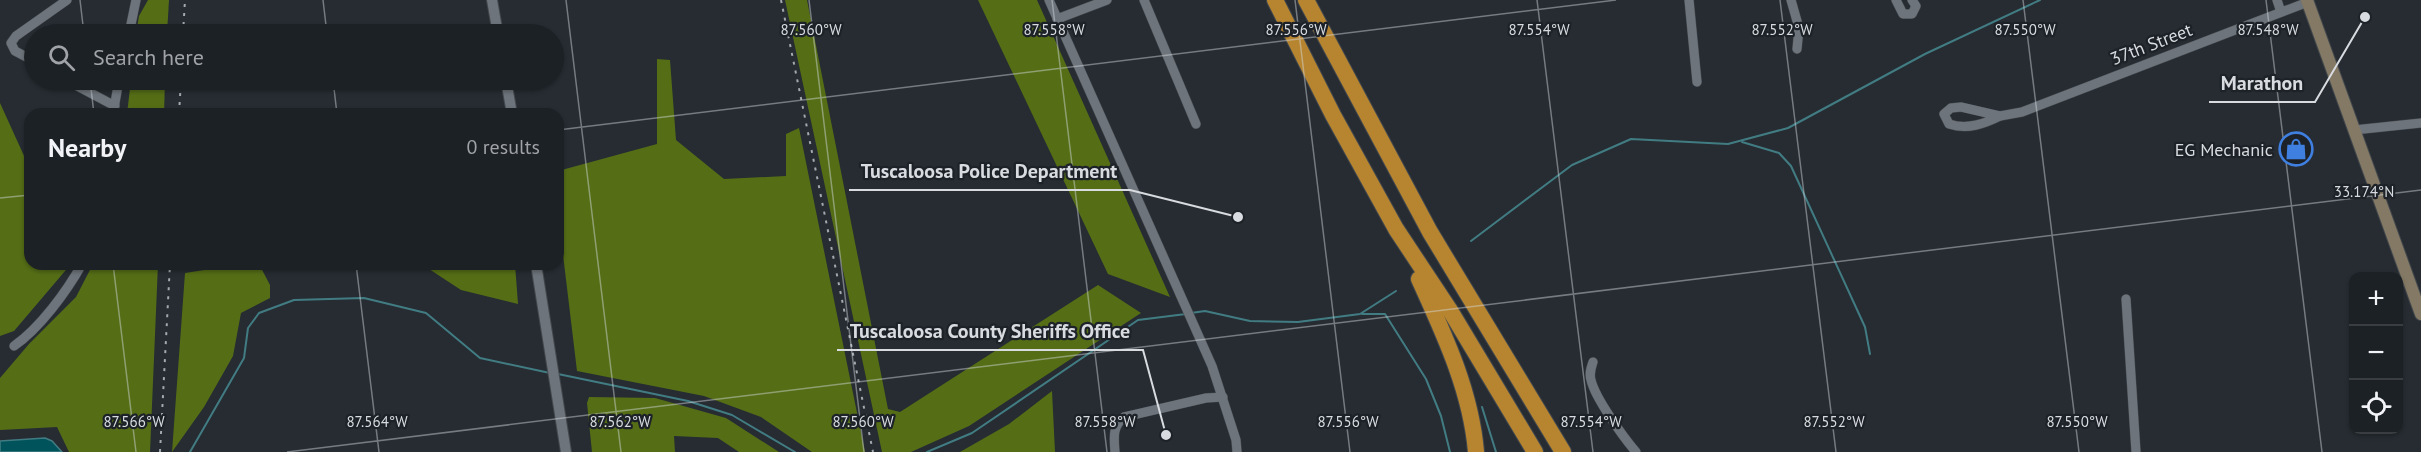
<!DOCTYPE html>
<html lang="en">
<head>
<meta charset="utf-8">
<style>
	:root { --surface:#1c2126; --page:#292e32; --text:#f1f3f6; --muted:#a0a3a7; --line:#3a3e43 }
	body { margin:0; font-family:"PT Sans",sans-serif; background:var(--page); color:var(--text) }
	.controls { position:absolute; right:18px; bottom:18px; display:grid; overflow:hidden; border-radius:12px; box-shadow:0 2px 4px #0004 }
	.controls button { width:54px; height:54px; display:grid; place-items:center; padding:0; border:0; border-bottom:2px solid var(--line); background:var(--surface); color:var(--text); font:30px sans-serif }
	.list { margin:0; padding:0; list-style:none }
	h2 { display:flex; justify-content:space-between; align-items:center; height:78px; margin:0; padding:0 24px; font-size:26px }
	h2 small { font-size:20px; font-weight:400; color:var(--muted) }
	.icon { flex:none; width:33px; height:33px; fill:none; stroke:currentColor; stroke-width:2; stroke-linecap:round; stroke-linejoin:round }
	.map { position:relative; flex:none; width:2421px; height:452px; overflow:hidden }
	.search { position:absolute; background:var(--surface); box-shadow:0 2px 4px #0004; left:24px; top:24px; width:540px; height:66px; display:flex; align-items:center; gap:15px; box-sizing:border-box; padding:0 21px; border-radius:33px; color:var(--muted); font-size:22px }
	.panel { position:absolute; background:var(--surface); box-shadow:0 2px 4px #0004; left:24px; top:108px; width:540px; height:162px; border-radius:18px }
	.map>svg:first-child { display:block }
	.forest { fill:#556e16 }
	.water { fill:#01535b; stroke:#427c83; stroke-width:1.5 }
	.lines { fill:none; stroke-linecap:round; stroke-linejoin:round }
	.stream { stroke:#427c83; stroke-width:2 }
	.minor-casing { stroke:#43484d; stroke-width:10 }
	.tertiary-casing { stroke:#43484d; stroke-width:12 }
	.secondary-casing { stroke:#43484d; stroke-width:14 }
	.motorway-casing { stroke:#43484d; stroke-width:18 }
	.minor { stroke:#6d747b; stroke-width:9 }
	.tertiary { stroke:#6d747b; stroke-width:10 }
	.secondary { stroke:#837964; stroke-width:12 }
	.motorway { stroke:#b78530; stroke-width:16 }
	.rail { stroke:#a4a9ad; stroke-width:2; stroke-dasharray:3 6; stroke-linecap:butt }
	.ticks { fill:none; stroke:#d8dce0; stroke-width:1.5; stroke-opacity:0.45 }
	.labels { text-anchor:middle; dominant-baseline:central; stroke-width:4.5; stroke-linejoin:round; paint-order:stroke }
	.street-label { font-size:18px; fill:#d8dce0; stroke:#1d2228 }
	.poi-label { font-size:18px; fill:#d8dce0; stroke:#1d2228; text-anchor:end }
	.ticks-label { font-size:15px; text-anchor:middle; fill:#d8dce0; stroke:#1d2228; stroke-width:4.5; stroke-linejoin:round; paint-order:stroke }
	.leader { fill:none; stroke:#d8dce0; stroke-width:2 }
	.callout-dot { fill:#d8dce0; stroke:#1d2228; stroke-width:2 }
	.callout-label { font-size:20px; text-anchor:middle; font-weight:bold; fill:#d8dce0; stroke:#1d2228; stroke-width:4.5; stroke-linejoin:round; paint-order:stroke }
</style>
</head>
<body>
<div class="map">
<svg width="2421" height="452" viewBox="0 0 2421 452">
	<rect width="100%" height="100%" fill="#262c32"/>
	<g class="forest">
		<polygon points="148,0 169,0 167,34 136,34 139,16"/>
		<polygon points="785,0 807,0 888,409 900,412 1098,285 1141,313 969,426 911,452 882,452"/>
		<polygon points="978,0 1037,0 1170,297 1108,274"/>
		<polygon points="657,59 670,60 676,140 724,179 786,176 786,134 799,128 865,452 812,452 761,417 704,396 577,371 558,213 558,171 657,144"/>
		<polygon points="131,80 165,80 164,114 127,114"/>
		<polygon points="0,103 30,169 30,264 71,264 14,331 0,336"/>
		<polygon points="93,264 158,264 150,452 69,452 57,427 0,430 0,378 29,344 76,297"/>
		<polygon points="221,264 259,264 270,285 270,298 241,313 233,356 204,407 172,452 185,273 217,268"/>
		<polygon points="426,264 515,264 518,304 461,290 429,269"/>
		<polygon points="1052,391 1055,452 960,452 1009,424"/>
		<polygon points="589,397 655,398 726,418 779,452 739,452 718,438 674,436 675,452 592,452 587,403"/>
	</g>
	<polygon class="water" points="45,438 52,441 62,452 0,452 0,441"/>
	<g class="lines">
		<g class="stream">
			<polyline points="1742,142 1779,153 1791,166 1865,327 1870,354"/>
			<polyline points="1471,241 1572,165 1631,139 1728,144 1788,128 1925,54 2040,0"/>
			<polyline points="1191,313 1205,311 1250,321 1298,322 1360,314 1396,291"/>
			<polyline points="1362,314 1385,314 1426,379 1441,416 1450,452"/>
			<polyline points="558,374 688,401 732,415 795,452"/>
			<polyline points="1482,407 1496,452"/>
			<polyline points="190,452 244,358 248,328 259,313 294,300 364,298 426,313 480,358 550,373"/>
			<polyline points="927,452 972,433 1138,320 1186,314"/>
		</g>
		<g class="minor-casing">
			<g id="minor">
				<polyline points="1049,0 1212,366 1236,440 1237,452"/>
				<polyline points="1144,0 1196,124"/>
				<polyline points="1689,0 1697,82"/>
				<polyline points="1791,0 1799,28 1797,49"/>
				<polyline points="1896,0 1903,14 1912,14 1916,6 1912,0"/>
				<polyline points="2277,0 2281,12"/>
				<polyline points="1057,19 1107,0"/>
				<polyline points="129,34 136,0"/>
				<polyline points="34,61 15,51 11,43 16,36 67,0"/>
				<polyline points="66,80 115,106"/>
				<path d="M 1961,107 L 2000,116 C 1984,124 1967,130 1949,124 L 1944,114 L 1951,108 Z"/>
				<polyline points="113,114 119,80"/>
				<polyline points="2000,116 2022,112 2308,2"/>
				<polyline points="2354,130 2421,123"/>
				<polyline points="2126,299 2136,452"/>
				<path d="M 14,346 C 40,328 67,291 82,264"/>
				<path d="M 1593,362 C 1591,368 1589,373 1591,380 C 1595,398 1624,438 1636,452"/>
				<path d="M 1115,452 C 1114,438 1112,427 1124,417 L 1206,398 L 1223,397"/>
			</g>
		</g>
		<g class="tertiary-casing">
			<g id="tertiary">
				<polyline points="492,0 498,34"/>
				<polyline points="506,80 512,114"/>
				<polyline points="536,264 566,452"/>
			</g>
		</g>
		<g class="secondary-casing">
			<polyline id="secondary" points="2307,0 2421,314"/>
		</g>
		<g class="motorway-casing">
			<g id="motorway">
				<polyline points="1275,0 1333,115 1396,229 1451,312 1535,452"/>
				<polyline points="1306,0 1430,232 1563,452"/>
				<path d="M 1419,279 C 1444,334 1471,391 1476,452"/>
			</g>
		</g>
		<use href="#minor" class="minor"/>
		<use href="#tertiary" class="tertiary"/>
		<use href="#secondary" class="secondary"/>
		<use href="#motorway" class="motorway"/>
		<g class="rail">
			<polyline points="781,0 873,452"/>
			<polyline points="183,34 185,0"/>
			<polyline points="179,114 181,80"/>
			<polyline points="160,452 170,264"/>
		</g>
	</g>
	<path class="ticks" d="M 80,0 L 84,34M 323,0 L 327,34M 566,0 L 621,452M 809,0 L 864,452M 1052,0 L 1107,452M 1295,0 L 1350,452M 1537,0 L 1593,452M 1780,0 L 1836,452M 2023,0 L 2079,452M 2266,0 L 2322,452M 90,80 L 94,114M 333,80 L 337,114M 558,130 L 1616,0M 0,198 L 30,195M 113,264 L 136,452M 356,264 L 379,452M 287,452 L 2421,190"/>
	<defs>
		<g id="shop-ring" transform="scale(1.725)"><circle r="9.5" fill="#1d2228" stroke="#3f7fe0" stroke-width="1.5"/><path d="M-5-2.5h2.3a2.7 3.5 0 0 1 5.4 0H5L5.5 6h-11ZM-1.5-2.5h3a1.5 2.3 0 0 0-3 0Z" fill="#3f7fe0"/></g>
	</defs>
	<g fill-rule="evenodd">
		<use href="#shop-ring" x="2296" y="149"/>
	</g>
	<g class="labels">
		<g class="street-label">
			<text transform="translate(2151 44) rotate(-21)">37th Street</text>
		</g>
		<g class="poi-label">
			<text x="2273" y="149">EG Mechanic</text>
		</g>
	</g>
	<g class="ticks-label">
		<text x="811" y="35">87.560°W</text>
		<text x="1054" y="35">87.558°W</text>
		<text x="1296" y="35">87.556°W</text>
		<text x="1539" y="35">87.554°W</text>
		<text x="1782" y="35">87.552°W</text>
		<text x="2025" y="35">87.550°W</text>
		<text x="2268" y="35">87.548°W</text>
		<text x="2364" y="197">33.174°N</text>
		<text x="134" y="427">87.566°W</text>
		<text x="377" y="427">87.564°W</text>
		<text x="620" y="427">87.562°W</text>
		<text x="863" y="427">87.560°W</text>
		<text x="1105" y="427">87.558°W</text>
		<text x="1348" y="427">87.556°W</text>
		<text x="1591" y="427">87.554°W</text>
		<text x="1834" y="427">87.552°W</text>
		<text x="2077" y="427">87.550°W</text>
	</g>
	<path class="leader" d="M2365 17L2315 102H2209M1238 217L1130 190H849M1166 435L1143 350H837"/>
	<g class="callout-dot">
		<circle cx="2365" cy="17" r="6"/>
		<circle cx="1238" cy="217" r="6"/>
		<circle cx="1166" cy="435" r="6"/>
	</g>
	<g class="callout-label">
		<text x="2262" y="90">Marathon</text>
		<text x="989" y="178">Tuscaloosa Police Department</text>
		<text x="990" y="338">Tuscaloosa County Sheriffs Office</text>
	</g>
</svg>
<div class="controls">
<button>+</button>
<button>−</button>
<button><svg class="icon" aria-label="locate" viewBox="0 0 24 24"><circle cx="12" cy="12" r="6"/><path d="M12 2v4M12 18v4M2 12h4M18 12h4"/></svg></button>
</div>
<div class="search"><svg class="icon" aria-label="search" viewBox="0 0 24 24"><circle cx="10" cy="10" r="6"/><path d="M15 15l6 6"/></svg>Search here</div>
<section class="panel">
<h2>Nearby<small>0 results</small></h2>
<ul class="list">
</ul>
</section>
</div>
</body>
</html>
